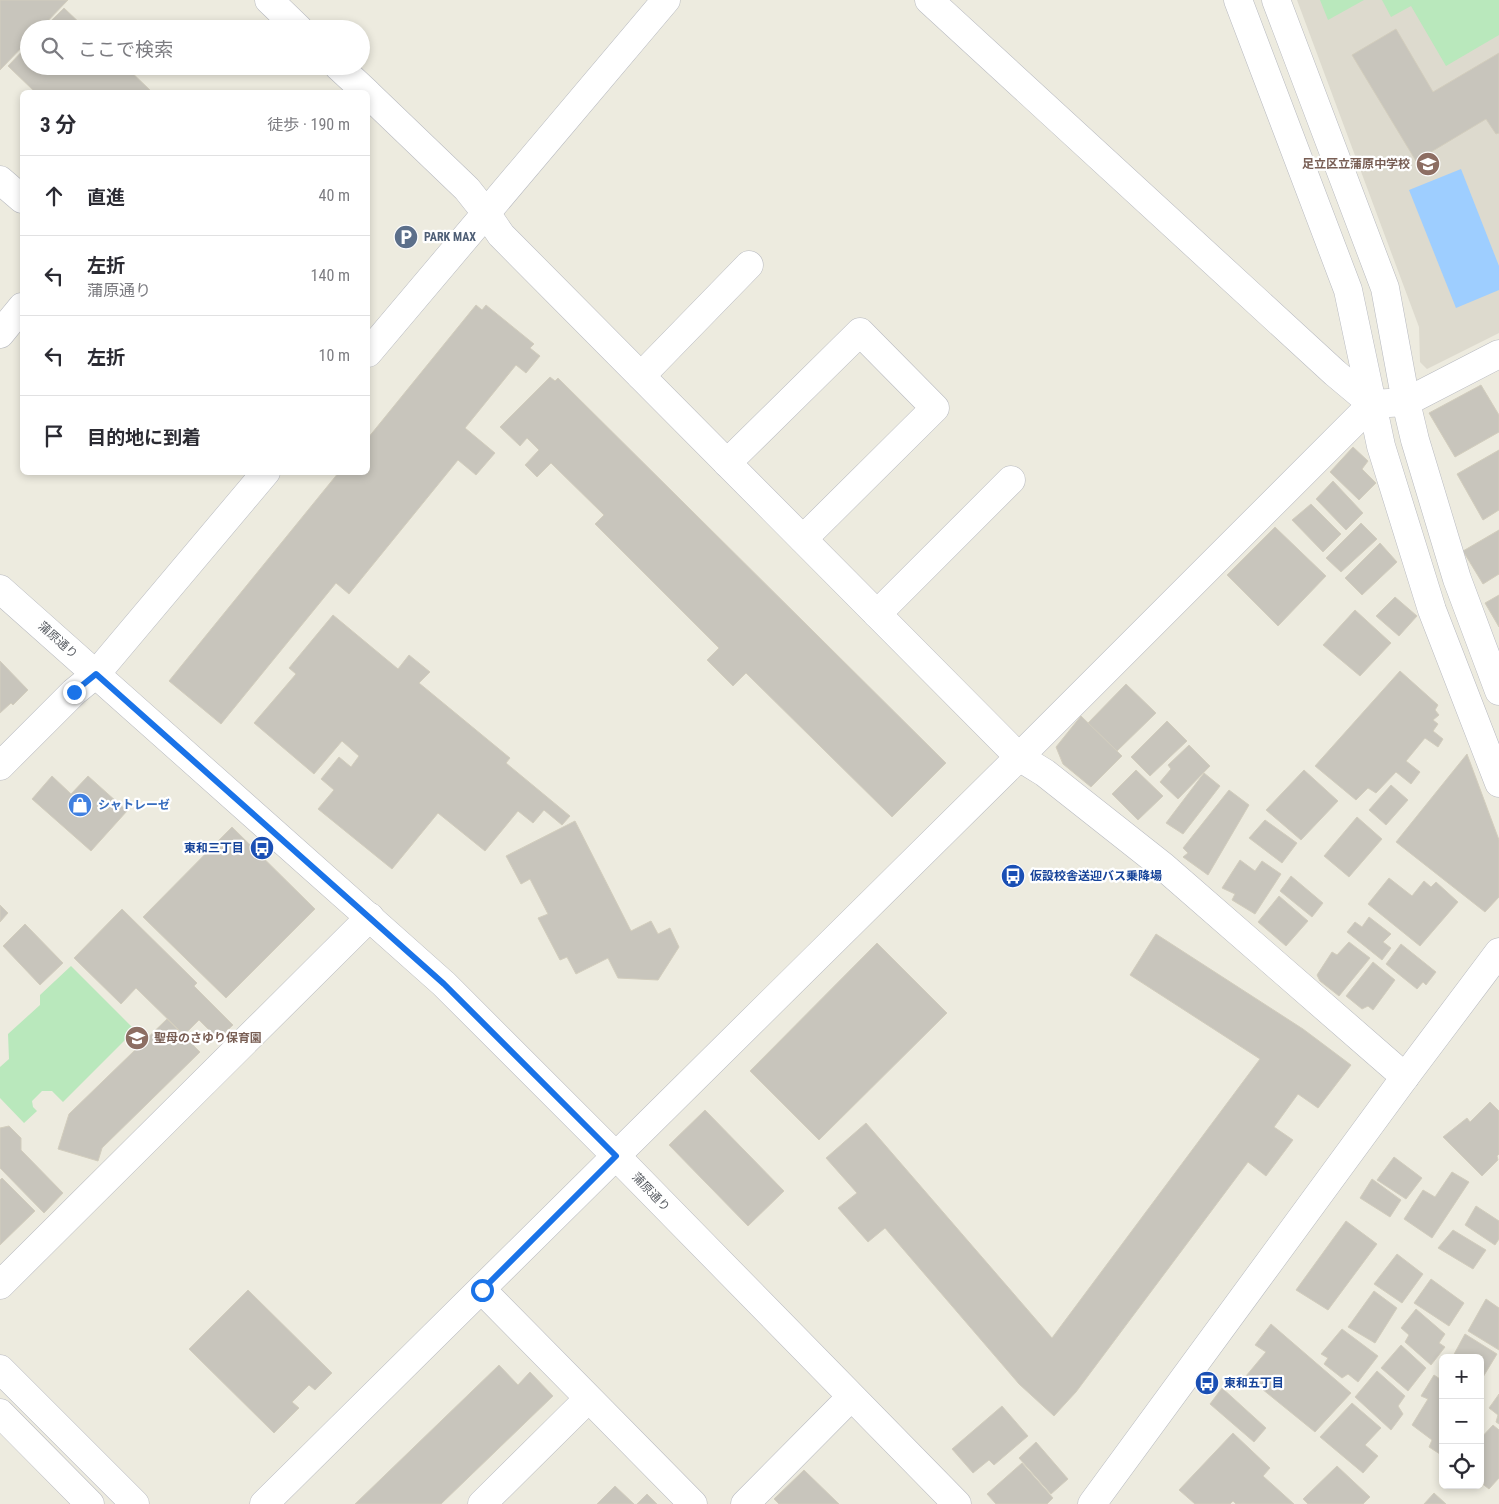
<!DOCTYPE html>
<html lang="ja">
<head>
<meta charset="utf-8">
<style>
	:root { --surface:#fff; --page:#f2f2f3; --text:#2b2b33; --muted:#7c7c81; --line:#e1e1e2 }
	body { margin:0; font-family:"Roboto Condensed","Noto Sans JP",sans-serif; background:var(--page); color:var(--text) }
	.controls { position:absolute; right:15px; bottom:15px; display:grid; overflow:hidden; border-radius:8px; box-shadow:0 2px 8px #0003 }
	.controls button { width:45px; height:45px; display:grid; place-items:center; padding:0; border:0; border-bottom:1px solid var(--line); background:var(--surface); color:var(--text); font:25px sans-serif }
	.stop { position:absolute; width:15px; height:15px; margin:-11px; border:4px solid #1a73e8; border-radius:50%; background:#fff }
	.stop.end { background:#1a73e8; border-color:#fff; box-shadow:0 1px 5px #0008 }
	.list { margin:0; padding:0; list-style:none }
	h2 { display:flex; justify-content:space-between; align-items:center; height:65px; margin:0; padding:0 20px; font-size:21px }
	h2 small { font-size:16px; font-weight:400; color:var(--muted) }
	.list li { display:grid; grid-template-columns:32px 1fr auto; gap:15px; align-items:center; box-sizing:border-box; height:80px; padding:0 20px; border-top:1px solid var(--line) }
	.list b { display:block; font-size:19px; white-space:nowrap }
	.list p { margin:0; font-size:16px; white-space:nowrap; color:var(--muted) }
	.list em { font-size:16px; font-style:normal; color:var(--muted) }
	.icon { flex:none; width:28px; height:28px; fill:none; stroke:currentColor; stroke-width:2; stroke-linecap:round; stroke-linejoin:round }
	.map { position:relative; flex:none; width:1499px; height:1504px; overflow:hidden }
	.search { position:absolute; background:var(--surface); box-shadow:0 2px 8px #0003; left:20px; top:20px; width:350px; height:55px; display:flex; align-items:center; gap:12px; box-sizing:border-box; padding:0 18px; border-radius:28px; color:var(--muted); font-size:19px }
	.panel { position:absolute; background:var(--surface); box-shadow:0 2px 8px #0003; left:20px; top:90px; width:350px; height:385px; border-radius:8px }
	.map>svg:first-child { display:block }
	.education { fill:#dddace }
	.green { fill:#b9e8bc }
	.water { fill:#9eceff }
	.building { fill:#c8c5bc; stroke:#d2cdbd }
	.lines { fill:none; stroke-linecap:round; stroke-linejoin:round }
	.minor-casing { stroke:#b8bac0; stroke-width:29 }
	.minor { stroke:#fff; stroke-width:28 }
	.route { stroke:#1a73e8; stroke-width:6 }
	.labels { text-anchor:middle; dominant-baseline:central; stroke-width:4.5; stroke-linejoin:round; paint-order:stroke }
	.education-label { font-size:12px; font-weight:bold; fill:#785e54; stroke:#fff; text-anchor:end }
	.service-label { font-size:12px; font-weight:bold; fill:#4e5e75; stroke:#fff; text-anchor:start }
	.street-label { font-size:12px; fill:#585c62; stroke:#fff }
	.shop-label { font-size:12px; font-weight:bold; fill:#366cbe; stroke:#fff; text-anchor:start }
	.transit-label { font-size:12px; font-weight:bold; fill:#164399; stroke:#fff; text-anchor:start }
</style>
</head>
<body>
<div class="map">
<svg width="1499" height="1504" viewBox="0 0 1499 1504">
	<rect width="100%" height="100%" fill="#edebdf"/>
	<polygon class="education" points="1297,0 1499,0 1499,333 1427,369 1420,362 1419,327"/>
	<g class="green">
		<polygon points="1320,0 1364,0 1328,20"/>
		<polygon points="1382,0 1499,0 1499,35 1446,66 1411,6 1391,17"/>
		<polygon points="71,966 135,1030 63,1102 52,1091 42,1091 32,1101 33,1107 37,1111 24,1123 0,1098 0,1067 9,1059 8,1034 40,1005 40,995"/>
	</g>
	<polygon class="water" points="1461,169 1499,266 1499,290 1456,308 1409,190"/>
	<g class="building">
		<polygon points="0,0 68,0 40,29 29,29 29,40 0,70"/>
		<polygon points="64,8 86,29 43,29"/>
		<polygon points="1396,29 1433,92 1499,53 1499,133 1496,134 1486,119 1416,161 1352,55"/>
		<polygon points="29,44 29,66 125,66 152,92 35,92 8,66"/>
		<polygon points="476,305 482,310 486,305 534,344 530,348 540,356 526,373 516,365 465,428 495,453 476,475 458,460 349,594 336,583 221,724 169,681 339,472 368,472 368,438"/>
		<polygon points="550,377 555,381 558,378 946,763 892,817 746,673 733,686 707,660 719,648 595,524 604,515 551,463 537,477 525,465 539,450 527,438 520,446 500,427"/>
		<polygon points="1481,385 1499,415 1499,432 1455,457 1429,413"/>
		<polygon points="1353,447 1368,461 1362,469 1376,483 1359,500 1330,472"/>
		<polygon points="1499,450 1499,510 1483,520 1457,474"/>
		<polygon points="1333,481 1363,513 1346,530 1316,499"/>
		<polygon points="1311,504 1341,534 1323,552 1292,520"/>
		<polygon points="1361,523 1377,539 1341,572 1326,558"/>
		<polygon points="1275,527 1326,576 1278,626 1227,575"/>
		<polygon points="1499,530 1499,574 1483,584 1463,551"/>
		<polygon points="1380,543 1397,562 1362,595 1345,578"/>
		<polygon points="1499,595 1499,627 1485,603"/>
		<polygon points="1395,597 1417,616 1399,636 1376,616"/>
		<polygon points="1355,610 1391,643 1360,676 1323,645"/>
		<polygon points="333,615 398,669 409,655 430,672 419,683 510,758 506,763 570,816 562,825 544,810 533,823 518,811 485,851 438,813 392,869 318,809 334,790 321,779 339,757 351,767 359,756 342,741 314,774 254,723 296,674 289,668"/>
		<polygon points="0,661 28,690 13,705 11,703 0,713"/>
		<polygon points="1400,671 1438,705 1435,710 1439,715 1433,720 1438,724 1433,731 1443,739 1438,747 1425,738 1406,761 1420,772 1411,784 1396,772 1376,793 1368,788 1356,800 1315,766"/>
		<polygon points="1126,684 1156,713 1117,751 1088,723"/>
		<polygon points="1081,716 1122,756 1091,787 1063,764 1056,747"/>
		<polygon points="1167,721 1187,741 1150,776 1131,757"/>
		<polygon points="1189,745 1210,766 1178,799 1160,782 1171,769 1168,765"/>
		<polygon points="1467,754 1499,840 1499,897 1485,912 1396,842"/>
		<polygon points="1136,770 1163,796 1138,820 1112,794"/>
		<polygon points="1304,770 1338,801 1301,840 1266,810"/>
		<polygon points="1204,773 1220,786 1183,834 1166,823"/>
		<polygon points="52,776 71,794 88,776 127,811 91,851 32,799"/>
		<polygon points="1391,785 1408,800 1386,825 1369,810"/>
		<polygon points="1229,790 1249,805 1208,875 1183,857 1188,853 1183,848"/>
		<polygon points="1357,817 1382,839 1349,877 1324,856"/>
		<polygon points="1265,820 1297,843 1282,863 1249,838"/>
		<polygon points="575,821 631,931 651,921 658,934 670,928 679,947 658,980 618,978 608,958 576,974 567,957 560,960 538,918 548,914 530,879 521,884 506,856"/>
		<polygon points="232,827 315,909 226,998 143,917"/>
		<polygon points="1240,860 1255,871 1262,861 1281,874 1255,914 1232,900 1235,894 1222,888"/>
		<polygon points="1291,876 1323,903 1312,917 1280,891"/>
		<polygon points="1389,878 1412,896 1424,881 1431,887 1436,882 1458,902 1420,946 1368,904"/>
		<polygon points="1279,896 1308,921 1286,946 1258,922"/>
		<polygon points="0,905 8,913 0,922"/>
		<polygon points="122,909 197,983 194,986 233,1025 218,1039 199,1020 184,1035 136,988 121,1004 74,958"/>
		<polygon points="1369,917 1391,934 1383,942 1391,948 1382,960 1347,932 1355,922 1362,927"/>
		<polygon points="25,924 63,963 40,985 3,946"/>
		<polygon points="1156,934 1303,1029 1351,1065 1318,1108 1298,1094 1274,1127 1293,1140 1266,1176 1248,1162 1076,1392 1054,1416 1019,1384 885,1228 868,1242 838,1208 857,1193 826,1158 866,1123 1052,1338 1260,1059 1130,975"/>
		<polygon points="1349,942 1370,958 1339,996 1320,981 1317,975 1332,952 1337,955"/>
		<polygon points="877,943 947,1013 819,1140 750,1071"/>
		<polygon points="1401,944 1436,972 1426,985 1423,982 1417,989 1386,964"/>
		<polygon points="1373,962 1395,980 1373,1010 1368,1006 1362,1009 1346,996"/>
		<polygon points="167,1019 200,1052 102,1148 98,1161 58,1149 69,1114"/>
		<polygon points="1490,1102 1499,1111 1499,1154 1497,1156 1498,1160 1482,1176 1443,1137 1467,1118 1470,1122"/>
		<polygon points="705,1110 784,1191 748,1226 669,1145"/>
		<polygon points="9,1126 21,1138 21,1150 63,1193 44,1213 0,1168 0,1128"/>
		<polygon points="1394,1157 1422,1178 1406,1199 1377,1180"/>
		<polygon points="1452,1172 1469,1182 1432,1238 1404,1219 1423,1190 1435,1197"/>
		<polygon points="2,1178 35,1211 0,1245 0,1180"/>
		<polygon points="1372,1179 1401,1200 1390,1217 1360,1198"/>
		<polygon points="1476,1206 1499,1221 1499,1239 1495,1245 1465,1225"/>
		<polygon points="1346,1221 1377,1244 1328,1310 1296,1290"/>
		<polygon points="1453,1230 1486,1250 1473,1269 1438,1248"/>
		<polygon points="1397,1254 1423,1274 1402,1303 1374,1284"/>
		<polygon points="1431,1279 1464,1303 1449,1326 1414,1303"/>
		<polygon points="248,1290 332,1373 315,1390 309,1385 292,1402 299,1408 274,1433 189,1349"/>
		<polygon points="1374,1291 1397,1308 1375,1343 1348,1327"/>
		<polygon points="1486,1299 1499,1308 1499,1350 1468,1331"/>
		<polygon points="1416,1309 1445,1334 1439,1343 1445,1347 1431,1365 1405,1342 1409,1335 1401,1328"/>
		<polygon points="1271,1324 1351,1393 1315,1432 1246,1376 1266,1352 1255,1345"/>
		<polygon points="1342,1329 1378,1356 1358,1382 1348,1374 1342,1378 1324,1364 1328,1358 1321,1354"/>
		<polygon points="1465,1334 1497,1354 1480,1382 1480,1358 1452,1358"/>
		<polygon points="1401,1345 1426,1368 1408,1391 1381,1368"/>
		<polygon points="499,1365 518,1385 530,1372 553,1396 441,1504 355,1504"/>
		<polygon points="1377,1371 1405,1396 1398,1406 1403,1414 1391,1430 1355,1397"/>
		<polygon points="1434,1375 1443,1381 1443,1456 1429,1447 1432,1440 1412,1425 1428,1399 1421,1396"/>
		<polygon points="1222,1388 1266,1428 1254,1442 1210,1404"/>
		<polygon points="1499,1394 1499,1424 1496,1422 1498,1415 1489,1408"/>
		<polygon points="1352,1403 1381,1428 1365,1445 1378,1456 1363,1473 1320,1437"/>
		<polygon points="1002,1406 1028,1436 994,1465 989,1460 973,1473 952,1449"/>
		<polygon points="1493,1425 1499,1430 1499,1478 1489,1489 1480,1482 1480,1439"/>
		<polygon points="1233,1433 1270,1468 1263,1476 1294,1504 1236,1504 1233,1501 1230,1504 1195,1504 1179,1490"/>
		<polygon points="1036,1442 1068,1479 1051,1494 1019,1458"/>
		<polygon points="1022,1463 1053,1498 1047,1504 996,1504 987,1494"/>
		<polygon points="1337,1466 1370,1497 1363,1504 1308,1504 1303,1499"/>
		<polygon points="804,1470 839,1504 779,1504 774,1499"/>
		<polygon points="615,1486 634,1504 597,1504"/>
		<polygon points="1434,1493 1446,1504 1424,1504"/>
		<polygon points="647,1494 657,1504 637,1504"/>
	</g>
	<g class="lines">
		<g class="minor-casing">
			<g id="minor">
				<polyline points="269,0 299,29"/>
				<polyline points="929,0 1335,373 1372,404"/>
				<polyline points="1238,0 1348,290 1381,446 1432,610 1499,783"/>
				<polyline points="1276,0 1385,288 1406,402 1415,440 1457,579 1499,691"/>
				<polyline points="338,66 366,92"/>
				<polyline points="368,94 467,189 486,213 501,235 1019,757 1045,773 1164,867 1405,1077"/>
				<polyline points="0,180 22,199"/>
				<polyline points="0,334 22,307"/>
				<polyline points="368,353 666,0"/>
				<polyline points="641,376 749,265"/>
				<polyline points="727,463 860,332 935,408 803,539"/>
				<polyline points="0,589 444,984 616,1156 957,1504"/>
				<polyline points="877,614 1011,480"/>
				<polyline points="0,766 74,692 96,674 266,472"/>
				<polyline points="0,1285 370,917"/>
				<polyline points="482,1290 693,1504"/>
				<polyline points="0,1369 135,1504"/>
				<polyline points="0,1413 90,1504"/>
				<polyline points="264,1504 1019,757 1372,404 1406,402 1499,354"/>
				<polyline points="482,1504 588,1399"/>
				<polyline points="745,1504 851,1397"/>
				<polyline points="1092,1504 1405,1077 1499,952"/>
			</g>
		</g>
		<use href="#minor" class="minor"/>
	</g>
	<g class="lines">
		<polyline class="route" points="74,692 96,674 444,984 616,1156 482,1290"/>
	</g>
	<defs>
		<g id="school-disc" transform="scale(1.25)"><circle r="9.5" fill="#8d6e63" stroke="#fff"/><path d="M0-5L7-2L0 1L-7-2ZM-4 1L0 2.5L4 1V4Q0 6-4 4Z" fill="#fff"/></g>
		<g id="parking-disc" transform="scale(1.25)"><circle r="9.5" fill="#5c6f8a" stroke="#fff"/><path d="M-3.5-5.5H1a3.5 3.5 0 0 1 0 7H-1V5.5H-3.5ZM-1-3.4V-.6H.8a1.4 1.4 0 0 0 0-2.8Z" fill="#fff"/></g>
		<g id="shop-disc" transform="scale(1.25)"><circle r="9.5" fill="#3f7fe0" stroke="#fff"/><path d="M-5-2.5h2.3a2.7 3.5 0 0 1 5.4 0H5L5.5 6h-11ZM-1.5-2.5h3a1.5 2.3 0 0 0-3 0Z" fill="#fff"/></g>
		<g id="bus-disc" transform="scale(1.25)"><circle r="9.5" fill="#1a4fb4" stroke="#fff"/><path d="M-5-6H5V4H4V6H2V4H-2V6H-4V4H-5ZM-3.5-4V0h7V-4ZM-3.5 1.2v1.5H-2V1.2ZM2 1.2v1.5H3.5V1.2Z" fill="#fff"/></g>
	</defs>
	<g fill-rule="evenodd">
		<use href="#school-disc" x="1428" y="164"/>
		<use href="#parking-disc" x="406" y="237"/>
		<use href="#shop-disc" x="80" y="805"/>
		<use href="#bus-disc" x="262" y="848"/>
		<use href="#bus-disc" x="1013" y="876"/>
		<use href="#school-disc" x="137" y="1038"/>
		<use href="#bus-disc" x="1207" y="1383"/>
	</g>
	<g class="labels">
		<g class="education-label">
			<text x="1410" y="164">足立区立蒲原中学校</text>
			<text x="154" y="1038" text-anchor="start">聖母のさゆり保育園</text>
		</g>
		<g class="service-label">
			<text x="424" y="237">PARK MAX</text>
		</g>
		<g class="street-label">
			<text transform="translate(58 640) rotate(42)">蒲原通り</text>
			<text transform="translate(651 1192) rotate(46)">蒲原通り</text>
		</g>
		<g class="shop-label">
			<text x="98" y="805">シャトレーゼ</text>
		</g>
		<g class="transit-label">
			<text x="244" y="848" text-anchor="end">東和三丁目</text>
			<text x="1030" y="876">仮設校舎送迎バス乗降場</text>
			<text x="1224" y="1383">東和五丁目</text>
		</g>
	</g>
</svg>
<div class="controls">
<button>+</button>
<button>−</button>
<button><svg class="icon" aria-label="locate" viewBox="0 0 24 24"><circle cx="12" cy="12" r="6"/><path d="M12 2v4M12 18v4M2 12h4M18 12h4"/></svg></button>
</div>
<div class="stop" style="left:482px;top:1290px"></div>
<div class="stop end" style="left:74px;top:692px"></div>
<div class="search"><svg class="icon" aria-label="search" viewBox="0 0 24 24"><circle cx="10" cy="10" r="6"/><path d="M15 15l6 6"/></svg>ここで検索</div>
<section class="panel">
<h2>3 分<small>徒歩 · 190 m</small></h2>
<ul class="list">
<li><svg class="icon" aria-label="ahead" viewBox="0 0 24 24"><path d="M12 20V5M6 11l6-6 6 6"/></svg><div><b>直進</b></div><em>40 m</em></li>
<li><svg class="icon" aria-label="left" viewBox="0 0 24 24"><path d="M17 20v-9H6M10 6l-5 5 5 5"/></svg><div><b>左折</b><p>蒲原通り</p></div><em>140 m</em></li>
<li><svg class="icon" aria-label="left" viewBox="0 0 24 24"><path d="M17 20v-9H6M10 6l-5 5 5 5"/></svg><div><b>左折</b></div><em>10 m</em></li>
<li><svg class="icon" aria-label="arrive" viewBox="0 0 24 24"><path d="M6 21V4h12l-3 4 3 4H6"/></svg><div><b>目的地に到着</b></div></li>
</ul>
</section>
</div>
</body>
</html>
